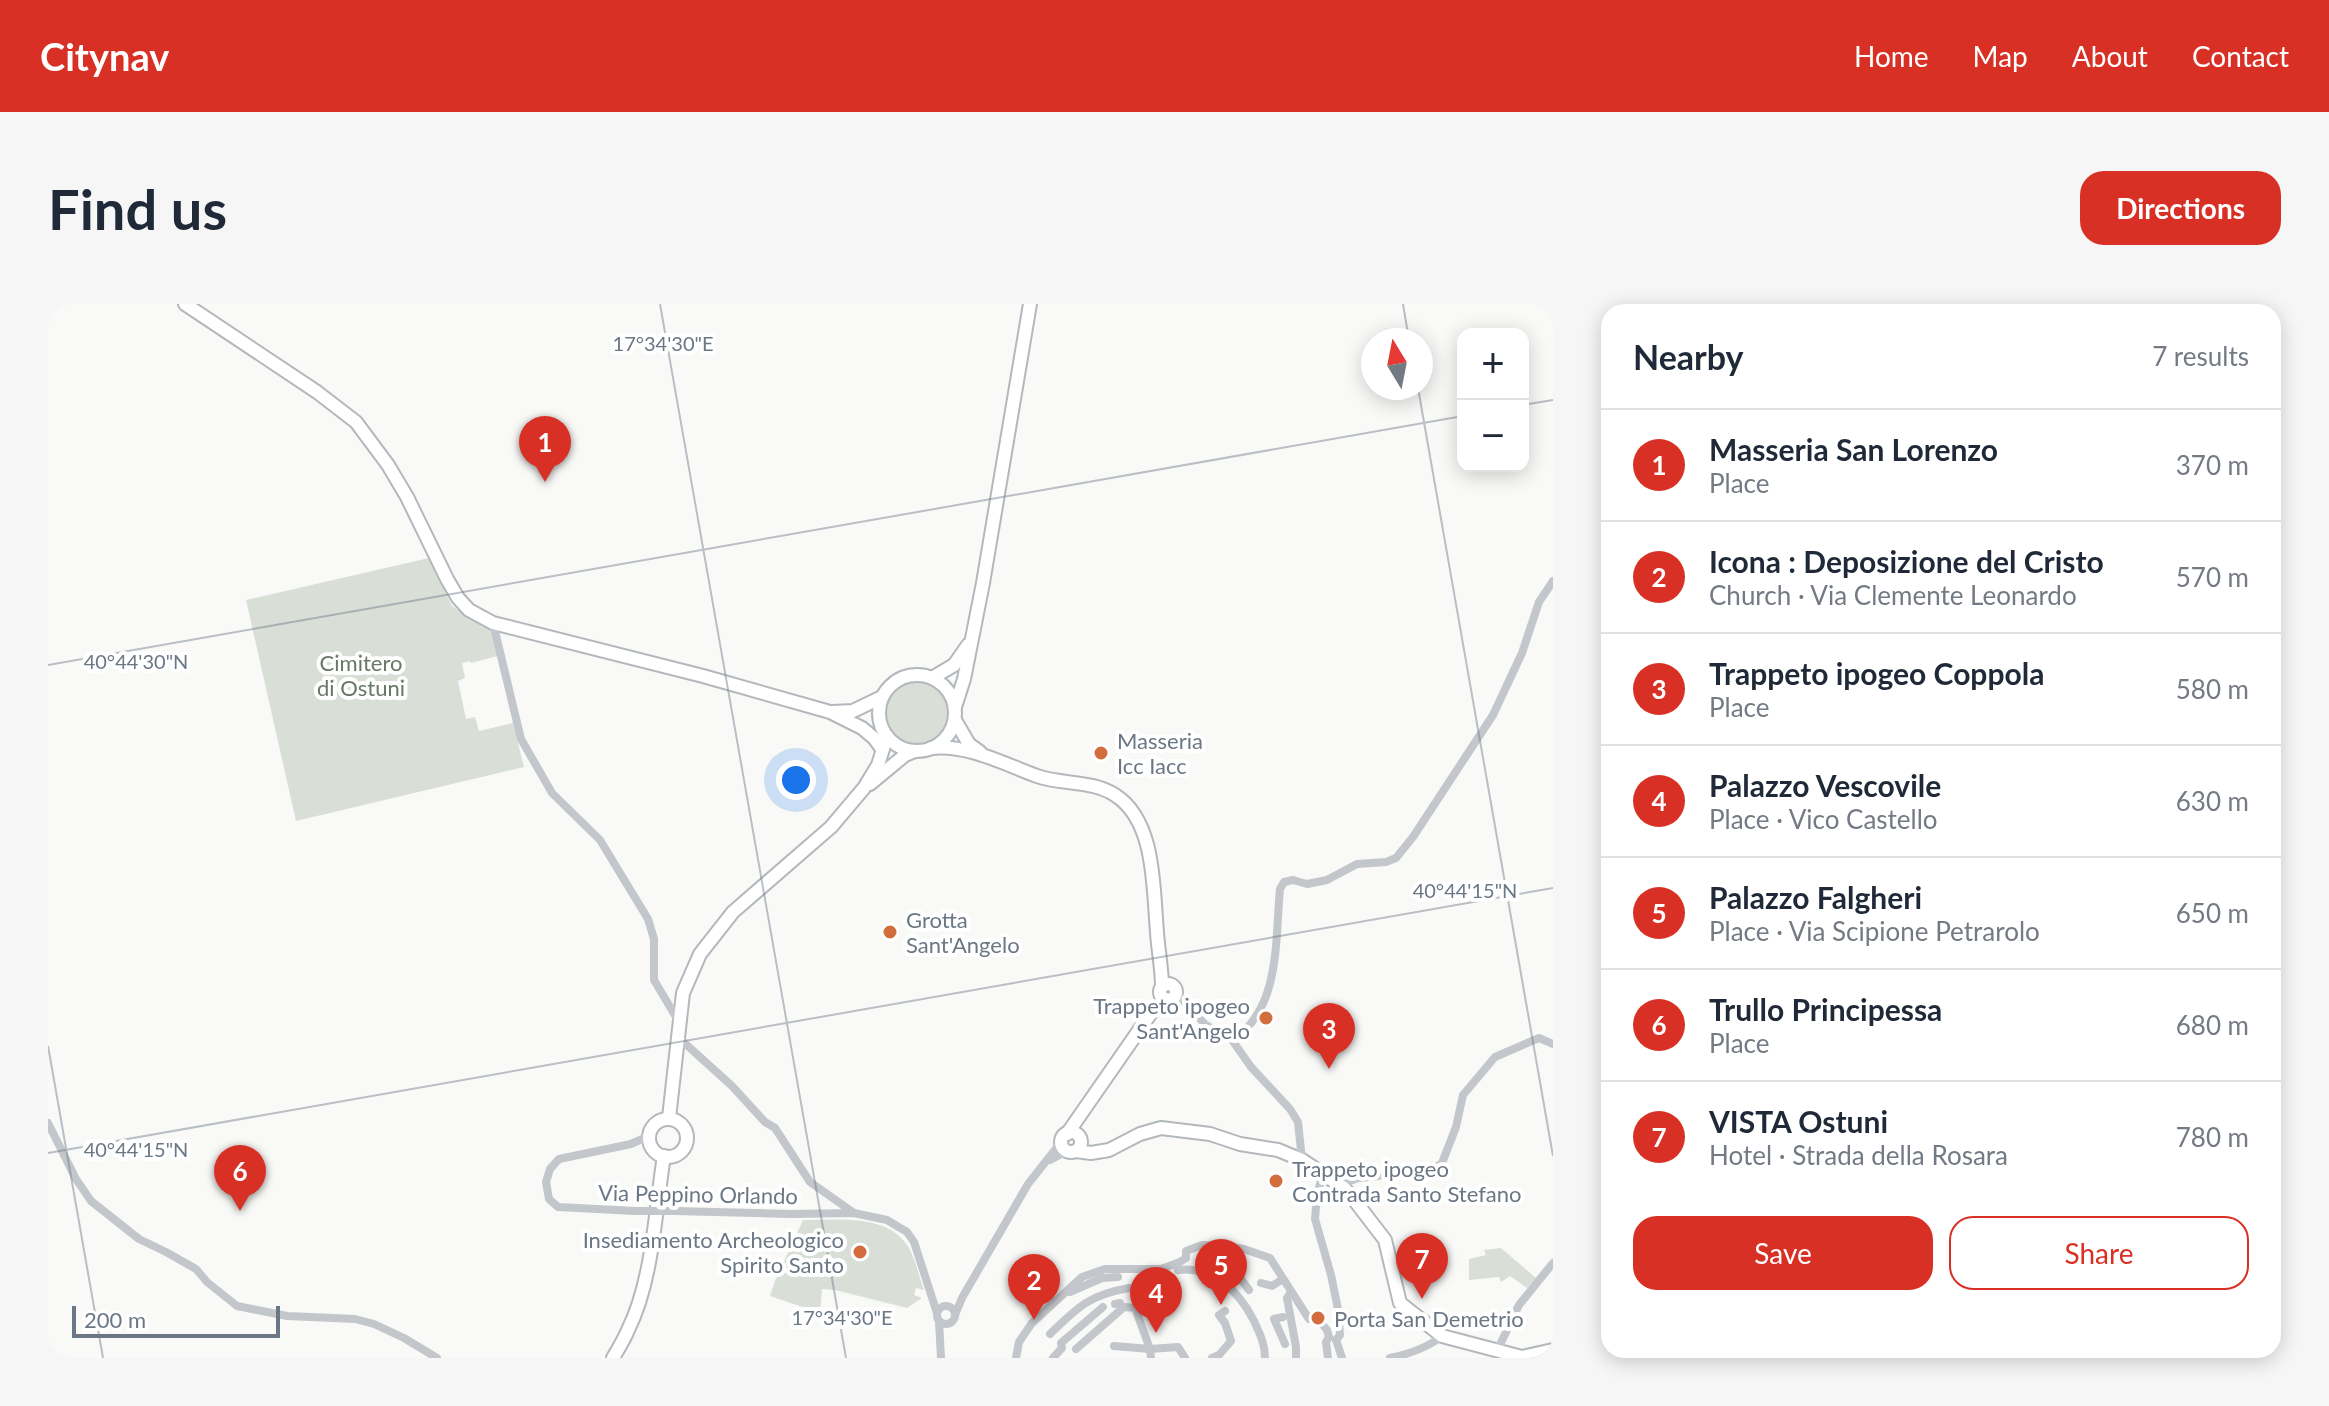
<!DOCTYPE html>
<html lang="en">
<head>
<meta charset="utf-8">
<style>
	:root { --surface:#fff; --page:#f6f6f7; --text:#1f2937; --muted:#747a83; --line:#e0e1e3; --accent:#d93025 }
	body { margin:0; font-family:Lato,sans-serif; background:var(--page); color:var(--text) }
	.controls { position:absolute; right:24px; top:24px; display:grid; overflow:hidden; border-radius:16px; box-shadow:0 4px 20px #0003 }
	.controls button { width:72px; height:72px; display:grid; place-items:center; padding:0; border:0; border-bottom:2px solid var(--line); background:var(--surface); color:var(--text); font:40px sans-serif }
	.compass { position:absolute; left:1313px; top:24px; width:72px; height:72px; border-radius:50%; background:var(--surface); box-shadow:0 4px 20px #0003; rotate:350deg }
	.scale { position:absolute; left:24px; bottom:20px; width:208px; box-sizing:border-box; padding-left:8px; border:4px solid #6b7785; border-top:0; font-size:22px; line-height:28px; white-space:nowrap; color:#6b7785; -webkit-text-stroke:6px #fff; paint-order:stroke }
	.you { position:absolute; left:748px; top:476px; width:28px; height:28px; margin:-20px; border:6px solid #fff; border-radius:50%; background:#1a73e8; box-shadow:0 0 0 12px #1a73e833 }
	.badge { display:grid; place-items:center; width:52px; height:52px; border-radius:50%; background:var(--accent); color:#fff; font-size:26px; font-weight:700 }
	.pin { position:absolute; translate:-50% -66px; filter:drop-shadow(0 2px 4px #0008) }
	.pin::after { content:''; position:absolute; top:42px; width:28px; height:24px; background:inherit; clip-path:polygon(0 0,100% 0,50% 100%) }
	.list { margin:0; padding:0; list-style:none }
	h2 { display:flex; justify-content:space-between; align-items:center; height:104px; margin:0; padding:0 32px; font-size:34px }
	h2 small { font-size:26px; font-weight:400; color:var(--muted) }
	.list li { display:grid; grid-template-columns:52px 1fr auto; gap:24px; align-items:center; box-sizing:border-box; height:112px; padding:0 32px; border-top:2px solid var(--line) }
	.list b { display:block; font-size:30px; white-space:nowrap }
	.list p { margin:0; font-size:26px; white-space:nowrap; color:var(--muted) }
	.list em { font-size:26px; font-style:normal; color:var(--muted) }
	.actions { display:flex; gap:16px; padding:24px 32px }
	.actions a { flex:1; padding:18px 0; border:2px solid var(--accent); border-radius:24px; text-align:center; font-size:28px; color:var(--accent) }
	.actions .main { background:var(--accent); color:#fff }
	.map { position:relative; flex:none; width:1505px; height:1054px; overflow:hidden; border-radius:24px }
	header { display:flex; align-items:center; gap:48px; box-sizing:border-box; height:112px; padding:0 40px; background:var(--accent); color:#fff }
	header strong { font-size:38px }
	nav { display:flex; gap:44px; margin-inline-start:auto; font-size:28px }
	.intro { display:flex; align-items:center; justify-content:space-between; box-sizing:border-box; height:192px; padding:0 48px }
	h1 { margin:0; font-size:56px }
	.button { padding:20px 36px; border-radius:24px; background:var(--accent); color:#fff; font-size:28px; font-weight:700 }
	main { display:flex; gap:48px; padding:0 48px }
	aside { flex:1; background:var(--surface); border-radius:24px; box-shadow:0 4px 20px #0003 }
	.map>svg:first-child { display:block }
	.green { fill:#d9ded7 }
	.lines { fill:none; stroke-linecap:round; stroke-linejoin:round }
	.secondary-casing { stroke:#b3b8bd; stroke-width:16 }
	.street { stroke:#c3c6ca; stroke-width:8 }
	.secondary { stroke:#fff; stroke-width:12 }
	.street-bridge { stroke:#c3c6ca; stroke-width:8 }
	.ticks { fill:none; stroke:#6b7785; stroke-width:2; stroke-opacity:0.45 }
	.poi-dot { fill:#d26d3e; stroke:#fff; stroke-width:3 }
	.labels { text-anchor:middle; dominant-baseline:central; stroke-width:8; stroke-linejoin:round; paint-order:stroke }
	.park-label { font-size:22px; fill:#677865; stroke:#fff }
	.poi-label { font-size:22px; fill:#6b7785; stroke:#fff; text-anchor:start }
	.street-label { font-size:22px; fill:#6b7785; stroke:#fff }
	.ticks-label { font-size:20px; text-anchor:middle; fill:#6b7785; stroke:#fff; stroke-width:8; stroke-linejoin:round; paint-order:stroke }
</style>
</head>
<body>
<header>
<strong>Citynav</strong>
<nav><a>Home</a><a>Map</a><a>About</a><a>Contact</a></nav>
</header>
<div class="intro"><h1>Find us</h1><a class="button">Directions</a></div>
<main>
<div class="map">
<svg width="1505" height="1054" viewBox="0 0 1505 1054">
	<rect width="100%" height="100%" fill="#f9f9f7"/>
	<g class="green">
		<polygon points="381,254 404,302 445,328 450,352 423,359 422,357 414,359 417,374 410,377 418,415 427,413 431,427 465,419 476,463 248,517 198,296"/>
		<circle cx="869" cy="409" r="32"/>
		<path d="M 755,916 C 789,916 841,909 861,944 C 868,957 871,973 876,986 L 868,984 L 866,991 L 874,994 L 859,1004 L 787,986 L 774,985 L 772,1009 L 722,992 L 727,977 Z"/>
		<polygon points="1453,944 1488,974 1479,984 1462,972 1453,978 1451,973 1421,976 1421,955 1438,951 1436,946"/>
	</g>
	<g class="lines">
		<g class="secondary-casing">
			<g id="secondary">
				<polyline points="137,0 269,88 308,118 340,161 359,193 399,275 410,294 421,306 445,319 655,372 782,408 814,424 826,434 834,445"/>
				<circle cx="869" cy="409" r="38"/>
				<polyline points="884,374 906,361 920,341"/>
				<polyline points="907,403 916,375 935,279 982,0"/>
				<polyline points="785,408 805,407 834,393"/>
				<polyline points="907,416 921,440 932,448"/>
				<path d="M 883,444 C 920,440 956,460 989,472 C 1015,481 1044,476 1067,491 C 1108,517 1105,585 1109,628 C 1110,646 1114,664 1114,683"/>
				<polyline points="822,480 857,451 867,447"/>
				<circle cx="1120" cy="688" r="8"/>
				<polyline points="621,814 635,689 652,650 685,608 783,523 816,484 830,461 839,432"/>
				<circle cx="620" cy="834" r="19"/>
				<circle cx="1023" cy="838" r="10"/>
				<polyline points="1019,830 1103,709 1118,695"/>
				<polyline points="1028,847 1043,849 1061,846 1092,830 1113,824 1162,830 1192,840 1230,846 1254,856 1296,884 1304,893 1337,936 1352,999 1394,1032 1474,1053 1505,1046"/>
				<path d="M 565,1054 C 570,1045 576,1036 580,1026 C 605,976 607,907 616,852"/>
			</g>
		</g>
		<g class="street">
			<polyline points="445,319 473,435 504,489 552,536 600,615 606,635 606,676 631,718"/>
			<polyline points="1128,688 1138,701 1158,721 1184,736 1203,763 1242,805 1250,818 1254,856"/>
			<polyline points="631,734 684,782 717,818 727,824 762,878 806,909"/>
			<path d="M 1184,736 C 1233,706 1227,635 1232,585 L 1236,578 L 1245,576 L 1259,580 L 1279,576 L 1309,560 L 1338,558 L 1348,554 L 1365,533 L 1445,411 L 1474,349 L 1491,298 L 1505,277"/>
			<polyline points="0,819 28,875 43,897 91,935 118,948 148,965 159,978 189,1002 239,1012 307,1015 326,1020 356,1034 389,1054"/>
			<polyline points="1002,856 1019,847"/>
			<polyline points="1275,870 1269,890 1267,915 1283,971 1290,1005 1292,1031 1288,1036"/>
			<polyline points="1296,884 1302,877 1310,874 1350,870 1388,863 1394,859 1408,823 1415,791 1447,753 1491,734 1505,740"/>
			<polyline points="587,907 510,903 501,895 498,878 502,865 511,855 583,840 601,832"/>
			<polyline points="627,907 744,910 806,909 839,916 859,928 866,938 889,1009"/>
			<polyline points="1165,941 1166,952 1186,957"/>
			<polyline points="1192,964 1189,970 1201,986"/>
			<path d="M 1130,966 C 1165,962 1191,987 1206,1017 C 1212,1030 1217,1040 1217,1054"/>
			<polyline points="1213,979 1224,982 1235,975"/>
			<polyline points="1019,987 1022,988 1054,974 1070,973"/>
			<polyline points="1243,988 1239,994 1248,1043 1248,1054"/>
			<polyline points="1067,1000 1072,999"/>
			<circle cx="898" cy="1011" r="9"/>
			<polyline points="907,1011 914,994 980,880 1014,837"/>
			<polyline points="1235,1013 1226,1015 1237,1040"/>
			<polyline points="891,1017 893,1054"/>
			<path d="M 1002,1030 C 1030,1003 1041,991 1081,984"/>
			<polyline points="1288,1036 1294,1054"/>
			<polyline points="1066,1042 1102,1045 1130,1043 1137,1054"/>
			<polyline points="1028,1045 1076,1003 1087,1004 1102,1045 1103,1054"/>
			<polyline points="1449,1047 1471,1001 1505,959"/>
			<polyline points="968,1054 971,1038 984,1019 1034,973 1057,965 1113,965 1132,958 1138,954 1138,947 1154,941 1177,942 1196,945 1222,954 1261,1015 1270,1015 1279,1026 1281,1033 1278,1038 1280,1054"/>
			<polyline points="1005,1054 1014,1044 1013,1039 1055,1003"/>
			<polyline points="1164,1054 1171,1051 1183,1037 1177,1019 1171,1011 1177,1007"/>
			<path d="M 1342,1054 C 1361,1050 1379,1044 1394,1032"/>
		</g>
		<use href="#secondary" class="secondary"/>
		<polyline class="street-bridge" points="587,907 627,907"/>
	</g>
	<path class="ticks" d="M 612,0 L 798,1054M 1355,0 L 1361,36M 1370,84 L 1505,852M 1475,101 L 1505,96M 0,361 L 1415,112M 0,742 L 55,1054M 0,849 L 1505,584"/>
	<g class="poi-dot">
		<circle cx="1053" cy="449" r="8"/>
		<circle cx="842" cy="628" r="8"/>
		<circle cx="1218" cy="714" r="8"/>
		<circle cx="1228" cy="877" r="8"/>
		<circle cx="812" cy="948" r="8"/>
		<circle cx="1270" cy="1014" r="8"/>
	</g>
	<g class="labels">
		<g class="park-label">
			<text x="313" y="358">Cimitero<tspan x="313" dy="25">di Ostuni</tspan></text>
		</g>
		<g class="poi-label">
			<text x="1069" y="436">Masseria<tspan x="1069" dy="25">Icc Iacc</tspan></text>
			<text x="858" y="615">Grotta<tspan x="858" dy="25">Sant'Angelo</tspan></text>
			<text x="1202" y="701" text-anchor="end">Trappeto ipogeo<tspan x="1202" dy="25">Sant'Angelo</tspan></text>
			<text x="1244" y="864">Trappeto ipogeo<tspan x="1244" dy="25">Contrada Santo Stefano</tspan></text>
			<text x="796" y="935" text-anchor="end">Insediamento Archeologico<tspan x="796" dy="25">Spirito Santo</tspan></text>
			<text x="1286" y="1014">Porta San Demetrio</text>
		</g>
		<g class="street-label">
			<text transform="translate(650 890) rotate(1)">Via Peppino Orlando</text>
		</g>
	</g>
	<g class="ticks-label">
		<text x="615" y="47">17°34'30"E</text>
		<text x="88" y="365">40°44'30"N</text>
		<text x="1417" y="594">40°44'15"N</text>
		<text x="88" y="853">40°44'15"N</text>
		<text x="794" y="1021">17°34'30"E</text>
	</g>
</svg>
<div class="controls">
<button>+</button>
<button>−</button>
</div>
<svg class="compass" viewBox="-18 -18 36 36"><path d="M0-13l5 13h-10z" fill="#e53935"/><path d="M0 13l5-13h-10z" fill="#747a83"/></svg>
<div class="scale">200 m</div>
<div class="you"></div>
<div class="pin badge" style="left:497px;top:178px">1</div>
<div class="pin badge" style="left:986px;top:1016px">2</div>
<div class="pin badge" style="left:1281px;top:765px">3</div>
<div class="pin badge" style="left:1108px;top:1029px">4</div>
<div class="pin badge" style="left:1173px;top:1001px">5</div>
<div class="pin badge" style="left:192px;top:907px">6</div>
<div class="pin badge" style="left:1374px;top:995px">7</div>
</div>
<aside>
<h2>Nearby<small>7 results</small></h2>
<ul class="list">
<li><span class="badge">1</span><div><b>Masseria San Lorenzo</b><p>Place</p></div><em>370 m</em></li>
<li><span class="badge">2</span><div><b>Icona : Deposizione del Cristo</b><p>Church · Via Clemente Leonardo</p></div><em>570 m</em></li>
<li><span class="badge">3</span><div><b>Trappeto ipogeo Coppola</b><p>Place</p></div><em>580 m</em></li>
<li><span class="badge">4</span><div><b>Palazzo Vescovile</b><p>Place · Vico Castello</p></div><em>630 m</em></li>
<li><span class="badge">5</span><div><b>Palazzo Falgheri</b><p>Place · Via Scipione Petrarolo</p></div><em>650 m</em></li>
<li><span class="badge">6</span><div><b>Trullo Principessa</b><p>Place</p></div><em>680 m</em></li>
<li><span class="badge">7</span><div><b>VISTA Ostuni</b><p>Hotel · Strada della Rosara</p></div><em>780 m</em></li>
</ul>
<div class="actions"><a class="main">Save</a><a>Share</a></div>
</aside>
</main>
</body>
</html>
